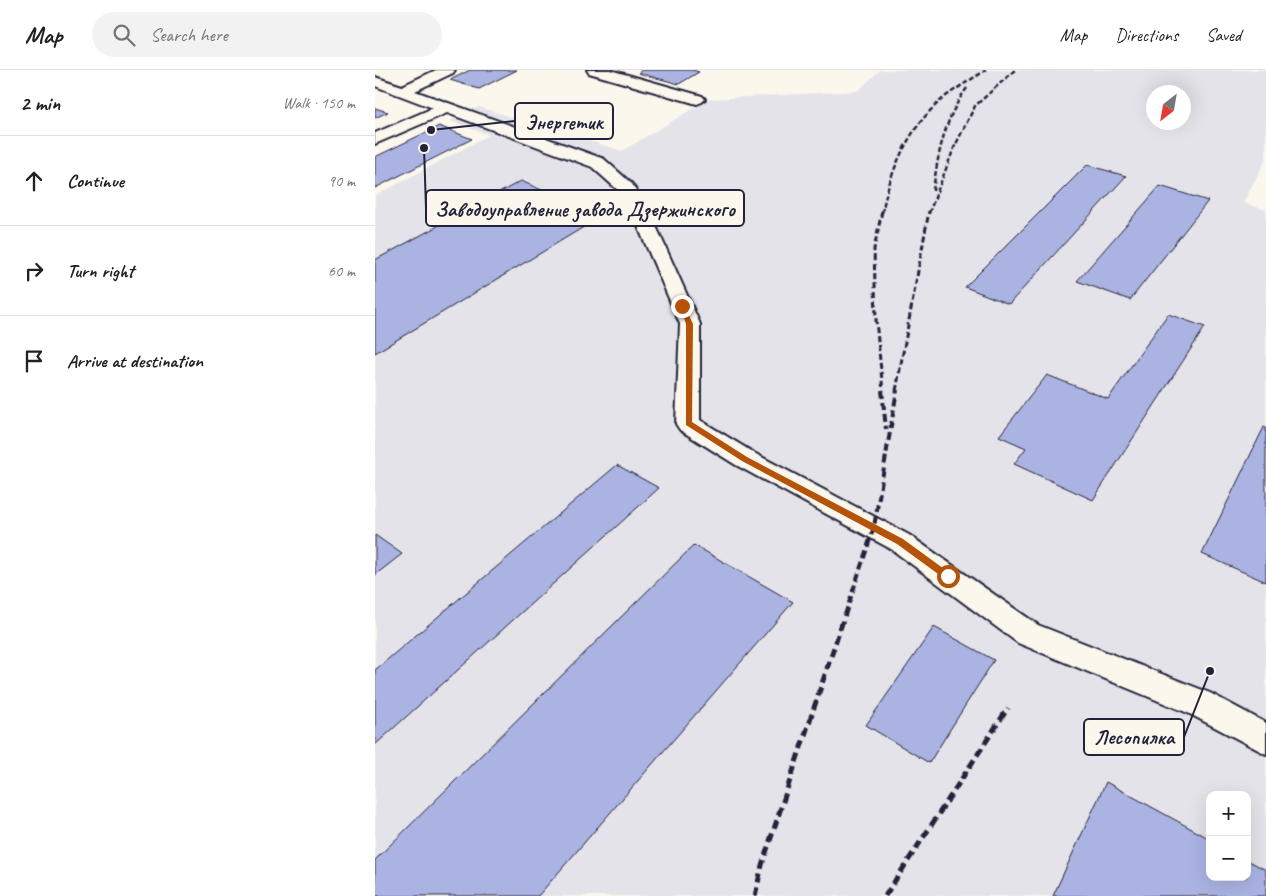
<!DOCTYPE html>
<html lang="en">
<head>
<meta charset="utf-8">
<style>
	:root { --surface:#fff; --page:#f2f2f2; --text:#202124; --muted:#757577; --line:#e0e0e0 }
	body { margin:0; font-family:Caveat,sans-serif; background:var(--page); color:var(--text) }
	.controls { position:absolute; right:15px; bottom:15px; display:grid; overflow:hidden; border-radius:10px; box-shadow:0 5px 20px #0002 }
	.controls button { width:45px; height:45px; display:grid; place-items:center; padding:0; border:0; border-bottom:1px solid var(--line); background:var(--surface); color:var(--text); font:25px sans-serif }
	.compass { position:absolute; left:771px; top:15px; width:45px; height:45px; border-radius:50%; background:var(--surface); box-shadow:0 5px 20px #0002; rotate:211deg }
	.stop { position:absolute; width:15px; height:15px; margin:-11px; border:4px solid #b45309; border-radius:50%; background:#fff }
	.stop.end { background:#b45309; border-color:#fff; box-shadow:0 1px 5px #0008 }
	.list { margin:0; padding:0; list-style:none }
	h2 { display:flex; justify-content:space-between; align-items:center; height:65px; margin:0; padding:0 20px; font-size:21px }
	h2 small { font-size:16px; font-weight:400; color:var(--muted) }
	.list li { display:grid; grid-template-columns:32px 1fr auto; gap:15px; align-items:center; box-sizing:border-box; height:90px; padding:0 20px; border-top:1px solid var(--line) }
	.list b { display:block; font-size:19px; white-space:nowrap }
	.list em { font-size:16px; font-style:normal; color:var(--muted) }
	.icon { flex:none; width:28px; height:28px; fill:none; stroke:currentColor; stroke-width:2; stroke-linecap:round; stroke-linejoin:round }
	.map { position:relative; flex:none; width:891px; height:826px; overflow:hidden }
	header { display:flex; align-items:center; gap:30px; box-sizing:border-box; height:70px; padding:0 25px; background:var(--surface); border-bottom:1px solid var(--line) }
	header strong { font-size:24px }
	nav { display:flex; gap:28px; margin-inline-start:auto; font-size:18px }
	.search { width:350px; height:45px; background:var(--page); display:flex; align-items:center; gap:12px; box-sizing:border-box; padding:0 18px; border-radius:28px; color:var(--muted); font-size:19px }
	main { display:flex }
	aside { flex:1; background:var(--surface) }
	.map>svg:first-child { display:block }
	.built { fill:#e3e3e9; fill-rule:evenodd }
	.building { fill:#abb3e3; stroke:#22223b }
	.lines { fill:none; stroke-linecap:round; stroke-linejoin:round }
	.minor-casing { stroke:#22223b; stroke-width:4 }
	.minor { fill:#fbf7ec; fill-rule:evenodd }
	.rail-far3 { stroke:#22223b; stroke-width:2.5; stroke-dasharray:5 2.5; stroke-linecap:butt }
	.rail-far2 { stroke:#22223b; stroke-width:3; stroke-dasharray:6 3; stroke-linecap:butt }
	.rail-far1 { stroke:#22223b; stroke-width:4; stroke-dasharray:8 4; stroke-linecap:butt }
	.rail { stroke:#22223b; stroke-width:5; stroke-dasharray:9 5; stroke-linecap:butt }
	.route { fill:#b45309 }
	.leader { fill:none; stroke:#22223b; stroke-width:2 }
	.callout-dot { fill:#22223b; stroke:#fbf7ec; stroke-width:2 }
	.callout { fill:#fbf7ec; stroke:#22223b; stroke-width:2 }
	.callout-label { font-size:21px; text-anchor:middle; font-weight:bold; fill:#22223b }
</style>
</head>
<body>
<header>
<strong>Map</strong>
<div class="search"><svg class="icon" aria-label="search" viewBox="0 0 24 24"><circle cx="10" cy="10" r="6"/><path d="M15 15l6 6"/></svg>Search here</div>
<nav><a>Map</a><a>Directions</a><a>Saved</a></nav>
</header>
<main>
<aside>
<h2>2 min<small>Walk · 150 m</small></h2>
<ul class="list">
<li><svg class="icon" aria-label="ahead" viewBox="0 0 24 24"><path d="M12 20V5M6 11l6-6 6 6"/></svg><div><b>Continue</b></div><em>90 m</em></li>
<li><svg class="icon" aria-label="right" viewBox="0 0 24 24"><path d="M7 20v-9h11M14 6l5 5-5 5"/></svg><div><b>Turn right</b></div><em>60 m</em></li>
<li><svg class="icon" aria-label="arrive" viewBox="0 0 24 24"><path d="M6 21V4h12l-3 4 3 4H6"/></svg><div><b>Arrive at destination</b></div></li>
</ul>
</aside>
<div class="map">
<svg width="891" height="826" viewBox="0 0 891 826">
	<rect width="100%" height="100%" fill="#fbf7ec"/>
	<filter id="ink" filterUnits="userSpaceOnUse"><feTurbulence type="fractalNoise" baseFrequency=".02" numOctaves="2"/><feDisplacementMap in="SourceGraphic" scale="10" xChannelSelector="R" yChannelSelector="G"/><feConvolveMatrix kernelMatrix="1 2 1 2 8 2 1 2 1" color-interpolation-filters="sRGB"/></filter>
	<g filter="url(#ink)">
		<path class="built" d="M 505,0 L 891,0 L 891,89 L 868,133 L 891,140 L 891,826 L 0,826 L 0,126 L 114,65 L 75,51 L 104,37 L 247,81 L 334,29 L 483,21 ZM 778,22 L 808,22 L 808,52 L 778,52 ZM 835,725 L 872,725 L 872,807 L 835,807 Z"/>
		<g class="building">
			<polygon points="95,0 142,0 104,19 75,10"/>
			<polygon points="267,0 317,0 324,2 304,14 263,3"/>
			<polygon points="0,38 13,42 0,48"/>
			<polygon points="64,56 97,69 0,118 0,87"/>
			<polygon points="712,95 751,106 634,234 590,217"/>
			<polygon points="146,111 227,146 0,283 0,190"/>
			<polygon points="785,116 833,131 755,230 702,211"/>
			<polygon points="793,244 830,257 718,430 639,394 651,378 624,366 672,305 733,329"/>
			<polygon points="889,357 891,358 891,512 827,484"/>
			<polygon points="242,395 284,418 0,675 0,600"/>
			<polygon points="0,465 27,484 0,505"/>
			<polygon points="319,475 418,532 163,826 0,826 0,790"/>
			<polygon points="559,557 619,590 554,693 491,655"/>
			<polygon points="731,712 835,769 835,807 872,807 872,790 891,800 891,826 678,826"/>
		</g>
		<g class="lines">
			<g class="minor-casing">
				<g id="minor">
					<polygon points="61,0 80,0 78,3 40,21 229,89 257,114 276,145 325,254 325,350 379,383 534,465 663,555 835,623 891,653 891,684 813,643 643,573 516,479 361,395 305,360 301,354 305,254 258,145 244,121 217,97 72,43 0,74 0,63 58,38 0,16 0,7 27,16"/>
					<polygon points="212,0 235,0 327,26 330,29 327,32 322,34 214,3"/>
				</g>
			</g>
			<use href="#minor" class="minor"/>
			<g class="rail-far3">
				<path d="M 558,121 C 563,84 569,49 592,18"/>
				<path d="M 507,143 C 515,102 532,61 564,32 C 577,20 596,10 611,0"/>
				<polyline points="554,143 579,78 600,36 640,0"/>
			</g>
			<g class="rail-far2">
				<polyline points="507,141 499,179 501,250 508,321"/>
				<polyline points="521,321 554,141"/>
			</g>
			<g class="rail-far1">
				<polyline points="507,320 511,359"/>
				<polyline points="470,545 499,457 522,320"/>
			</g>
			<g class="rail">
				<polyline points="380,826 387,795 470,544"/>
				<polyline points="510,826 633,638"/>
			</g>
		</g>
	</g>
	<polygon class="route" points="305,235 309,235 318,254 317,352 372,387 528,469 576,504 576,509 570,509 522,474 367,391 311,355 311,254"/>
	<path class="leader" d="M56 60L140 51M49 78L51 138M835 601L809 667"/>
	<g class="callout-dot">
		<circle cx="56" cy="60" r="5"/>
		<circle cx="49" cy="78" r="5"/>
		<circle cx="835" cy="601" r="5"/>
	</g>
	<g class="callout">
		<rect x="140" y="33" width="98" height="36" rx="5"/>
		<rect x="51" y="120" width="318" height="36" rx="5"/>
		<rect x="709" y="649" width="100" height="36" rx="5"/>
	</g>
	<g class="callout-label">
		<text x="189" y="59">Энергетик</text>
		<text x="210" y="146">Заводоуправление завода Дзержинского</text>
		<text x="759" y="674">Лесопилка</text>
	</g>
</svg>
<div class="controls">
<button>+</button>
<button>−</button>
</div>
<svg class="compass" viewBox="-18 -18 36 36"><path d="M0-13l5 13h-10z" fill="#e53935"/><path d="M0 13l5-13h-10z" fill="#757577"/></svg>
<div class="stop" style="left:573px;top:506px"></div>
<div class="stop end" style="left:307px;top:236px"></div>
</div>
</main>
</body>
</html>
